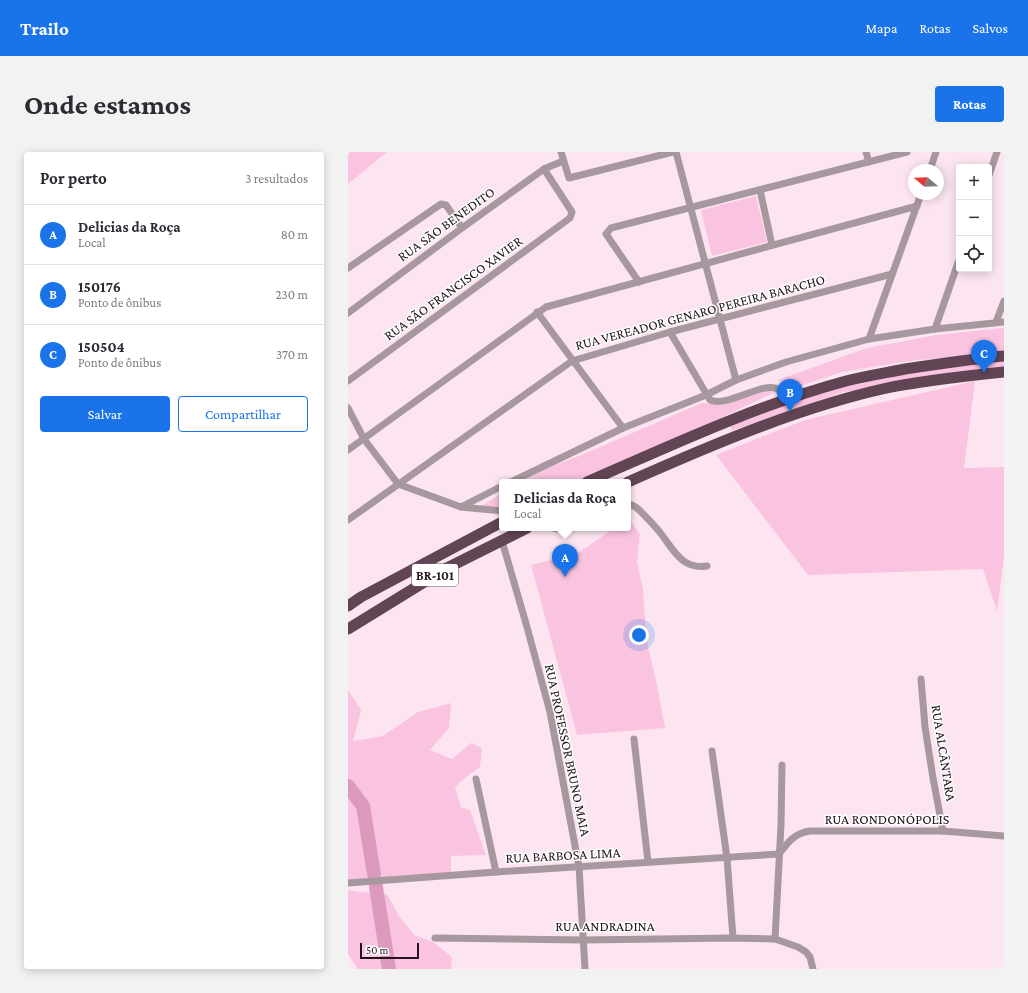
<!DOCTYPE html>
<html lang="pt">
<head>
<meta charset="utf-8">
<style>
	:root { --surface:#fff; --page:#f2f2f3; --text:#2b2b33; --muted:#7c7c81; --line:#e1e1e2; --accent:#1a73e8 }
	body { margin:0; font-family:"Crimson Pro",serif; background:var(--page); color:var(--text) }
	.controls { position:absolute; right:12px; top:12px; display:grid; overflow:hidden; border-radius:4px; box-shadow:0 2px 10px #0003 }
	.controls button { width:36px; height:36px; display:grid; place-items:center; padding:0; border:0; border-bottom:1px solid var(--line); background:var(--surface); color:var(--text); font:20px sans-serif }
	.compass { position:absolute; left:560px; top:12px; width:36px; height:36px; border-radius:50%; background:var(--surface); box-shadow:0 2px 10px #0003; rotate:289deg }
	.scale { position:absolute; left:12px; bottom:10px; width:59px; box-sizing:border-box; padding-left:4px; border:2px solid #21141b; border-top:0; font-size:11px; line-height:14px; white-space:nowrap; color:#21141b; -webkit-text-stroke:3px #fff; paint-order:stroke }
	.you { position:absolute; left:291px; top:483px; width:14px; height:14px; margin:-10px; border:3px solid #fff; border-radius:50%; background:#1a73e8; box-shadow:0 0 0 6px #1a73e833 }
	.badge { display:grid; place-items:center; width:26px; height:26px; border-radius:50%; background:var(--accent); color:#fff; font-size:13px; font-weight:700 }
	.pin { position:absolute; translate:-50% -33px; filter:drop-shadow(0 1px 2px #0008) }
	.pin::after { content:''; position:absolute; top:21px; width:14px; height:12px; background:inherit; clip-path:polygon(0 0,100% 0,50% 100%) }
	.popup { position:absolute; left:151px; top:327px; width:132px; height:52px; box-sizing:border-box; display:grid; place-content:center; border-radius:4px; background:var(--surface); filter:drop-shadow(0 1px 3px #0005); font-size:13px; white-space:nowrap; color:var(--muted) }
	.popup b { font-size:15px; color:var(--text) }
	.popup::after { content:''; position:absolute; left:50%; top:100%; margin-left:-8px; border:8px solid transparent; border-top-color:var(--surface) }
	.list { margin:0; padding:0; list-style:none }
	h2 { display:flex; justify-content:space-between; align-items:center; height:52px; margin:0; padding:0 16px; font-size:17px }
	h2 small { font-size:13px; font-weight:400; color:var(--muted) }
	.list li { display:grid; grid-template-columns:26px 1fr auto; gap:12px; align-items:center; box-sizing:border-box; height:60px; padding:0 16px; border-top:1px solid var(--line) }
	.list b { display:block; font-size:15px; white-space:nowrap }
	.list p { margin:0; font-size:13px; white-space:nowrap; color:var(--muted) }
	.list em { font-size:13px; font-style:normal; color:var(--muted) }
	.actions { display:flex; gap:8px; padding:12px 16px }
	.actions a { flex:1; padding:9px 0; border:1px solid var(--accent); border-radius:4px; text-align:center; font-size:14px; color:var(--accent) }
	.actions .main { background:var(--accent); color:#fff }
	.icon { flex:none; width:22px; height:22px; fill:none; stroke:currentColor; stroke-width:2; stroke-linecap:round; stroke-linejoin:round }
	.map { position:relative; flex:none; width:656px; height:817px; overflow:hidden; border-radius:4px }
	header { display:flex; align-items:center; gap:24px; box-sizing:border-box; height:56px; padding:0 20px; background:var(--accent); color:#fff }
	header strong { font-size:19px }
	nav { display:flex; gap:22px; margin-inline-start:auto; font-size:14px }
	.intro { display:flex; align-items:center; justify-content:space-between; box-sizing:border-box; height:96px; padding:0 24px }
	h1 { margin:0; font-size:28px }
	.button { padding:10px 18px; border-radius:4px; background:var(--accent); color:#fff; font-size:14px; font-weight:700 }
	main { display:flex; gap:24px; padding:0 24px }
	aside { flex:1; background:var(--surface); border-radius:4px; box-shadow:0 2px 10px #0003 }
	.map>svg:first-child { display:block }
	.green { fill:#fac3e0 }
	.lines { fill:none; stroke-linecap:round; stroke-linejoin:round }
	.river { stroke:#db99be; stroke-width:14 }
	.minor { stroke:#a7979f; stroke-width:7 }
	.trunk { stroke:#624554; stroke-width:11 }
	.labels { text-anchor:middle; dominant-baseline:central; stroke-width:3; stroke-linejoin:round; paint-order:stroke }
	.shield { fill:#fff; stroke:#645a5f; stroke-width:1 }
	.shield-label { font-size:13px; font-weight:bold; fill:#21141b }
	.street-label { font-size:14px; fill:#21141b; stroke:#fff }
</style>
</head>
<body>
<header>
<strong>Trailo</strong>
<nav><a>Mapa</a><a>Rotas</a><a>Salvos</a></nav>
</header>
<div class="intro"><h1>Onde estamos</h1><a class="button">Rotas</a></div>
<main>
<aside>
<h2>Por perto<small>3 resultados</small></h2>
<ul class="list">
<li><span class="badge">A</span><div><b>Delicias da Roça</b><p>Local</p></div><em>80 m</em></li>
<li><span class="badge">B</span><div><b>150176</b><p>Ponto de ônibus</p></div><em>230 m</em></li>
<li><span class="badge">C</span><div><b>150504</b><p>Ponto de ônibus</p></div><em>370 m</em></li>
</ul>
<div class="actions"><a class="main">Salvar</a><a>Compartilhar</a></div>
</aside>
<div class="map">
<svg width="656" height="817" viewBox="0 0 656 817">
	<rect width="100%" height="100%" fill="#fce5f1"/>
	<g class="green">
		<polygon points="0,0 39,0 0,32"/>
		<polygon points="408,44 419,90 364,104 353,58"/>
		<polygon points="656,176 656,200 561,209 494,220 446,236 430,228 519,196 589,183"/>
		<polygon points="656,204 656,222 495,240 383,279 382,264 493,230"/>
		<polygon points="627,229 616,316 656,315 656,405 649,459 635,417 460,423 368,303 457,268"/>
		<polygon points="420,238 427,240 240,330 174,330 202,315 231,304 354,251 372,253"/>
		<polygon points="154,341 154,359 130,356"/>
		<polygon points="281,367 292,382 289,410 295,437 298,486 309,533 317,576 229,583 183,413 229,402 266,376 280,376"/>
		<polygon points="0,538 13,558 5,589 35,584 70,560 103,551 101,576 82,598 104,607 123,591 134,596 132,615 113,629 107,636 113,655 122,658 138,703 103,704 103,724 0,731"/>
		<polygon points="0,738 12,740 39,742 51,764 66,783 85,790 104,805 103,817 10,817 0,802"/>
	</g>
	<g class="lines">
		<g class="river">
			<polyline points="0,634 15,654 26,722"/>
			<polyline points="28,735 41,817"/>
		</g>
		<g class="minor">
			<polyline points="213,0 221,26 325,0"/>
			<polyline points="328,0 388,228"/>
			<polyline points="518,0 521,10"/>
			<polyline points="582,18 588,0"/>
			<polyline points="641,23 649,0"/>
			<polyline points="412,38 424,93"/>
			<polyline points="0,116 93,52 98,53 114,76"/>
			<polyline points="291,130 258,82 263,76 559,0"/>
			<polyline points="189,160 275,276"/>
			<polyline points="0,161 114,76 196,17 215,9"/>
			<polyline points="648,170 656,149"/>
			<polyline points="587,177 611,108"/>
			<path d="M 322,180 L 362,248 C 380,256 417,227 431,238 C 434,240 437,245 439,248"/>
			<polyline points="521,187 573,42"/>
			<polyline points="0,229 222,66 224,60 196,17"/>
			<polyline points="0,256 16,287 50,332 113,355 154,359"/>
			<polyline points="0,298 198,155 569,54"/>
			<polyline points="163,330 275,276 358,243 388,228 438,210 521,187 587,177 656,170"/>
			<path d="M 280,352 C 288,353 292,359 297,364 C 303,370 309,376 314,383 C 326,399 335,418 359,414"/>
			<polyline points="113,355 154,334"/>
			<polyline points="0,368 224,209 322,180 544,122"/>
			<path d="M 205,376 C 212,378 218,379 225,376"/>
			<polyline points="154,389 179,475 202,560 231,715 237,817"/>
			<polyline points="573,527 577,575 585,626 595,679"/>
			<polyline points="286,587 300,710"/>
			<polyline points="364,599 379,706 385,786"/>
			<polyline points="128,627 148,720"/>
			<path d="M 0,731 L 148,720 L 431,702 C 440,690 447,681 462,679 L 595,679 L 656,684"/>
			<polyline points="87,786 235,788 385,786 427,787 450,795 458,800 462,805 465,817"/>
			<polyline points="427,787 433,673 434,613"/>
		</g>
		<g class="trunk">
			<path d="M 239,330 C 324,293 409,253 498,229 C 517,224 537,221 557,217 C 590,212 623,207 656,204"/>
			<path d="M 280,330 C 361,294 452,255 539,236 C 578,228 617,224 656,220"/>
			<polyline points="0,454 13,445 154,370"/>
			<polyline points="0,477 99,416 179,376"/>
		</g>
	</g>
	<g class="labels">
		<rect class="shield" x="64" y="412" width="46" height="22" rx="3"/>
		<g class="shield-label">
			<text x="87" y="423">BR-101</text>
		</g>
		<g class="street-label">
			<text transform="translate(98 72) rotate(-36)">RUA SÃO BENEDITO</text>
			<text transform="translate(105 136) rotate(-36)">RUA SÃO FRANCISCO XAVIER</text>
			<text transform="translate(352 160) rotate(-15)">RUA VEREADOR GENARO PEREIRA BARACHO</text>
			<text transform="translate(220 598) rotate(78)">RUA PROFESSOR BRUNO MAIA</text>
			<text transform="translate(596 601) rotate(81)">RUA ALCÂNTARA</text>
			<text x="539" y="667">RUA RONDONÓPOLIS</text>
			<text transform="translate(215 703) rotate(-3)">RUA BARBOSA LIMA</text>
			<text x="257" y="774">RUA ANDRADINA</text>
		</g>
	</g>
</svg>
<div class="controls">
<button>+</button>
<button>−</button>
<button><svg class="icon" aria-label="locate" viewBox="0 0 24 24"><circle cx="12" cy="12" r="6"/><path d="M12 2v4M12 18v4M2 12h4M18 12h4"/></svg></button>
</div>
<svg class="compass" viewBox="-18 -18 36 36"><path d="M0-13l5 13h-10z" fill="#e53935"/><path d="M0 13l5-13h-10z" fill="#7c7c81"/></svg>
<div class="scale">50 m</div>
<div class="you"></div>
<div class="pin badge" style="left:217px;top:425px">A</div>
<div class="popup"><b>Delicias da Roça</b>Local</div>
<div class="pin badge" style="left:442px;top:260px">B</div>
<div class="pin badge" style="left:636px;top:221px">C</div>
</div>
</main>
</body>
</html>
